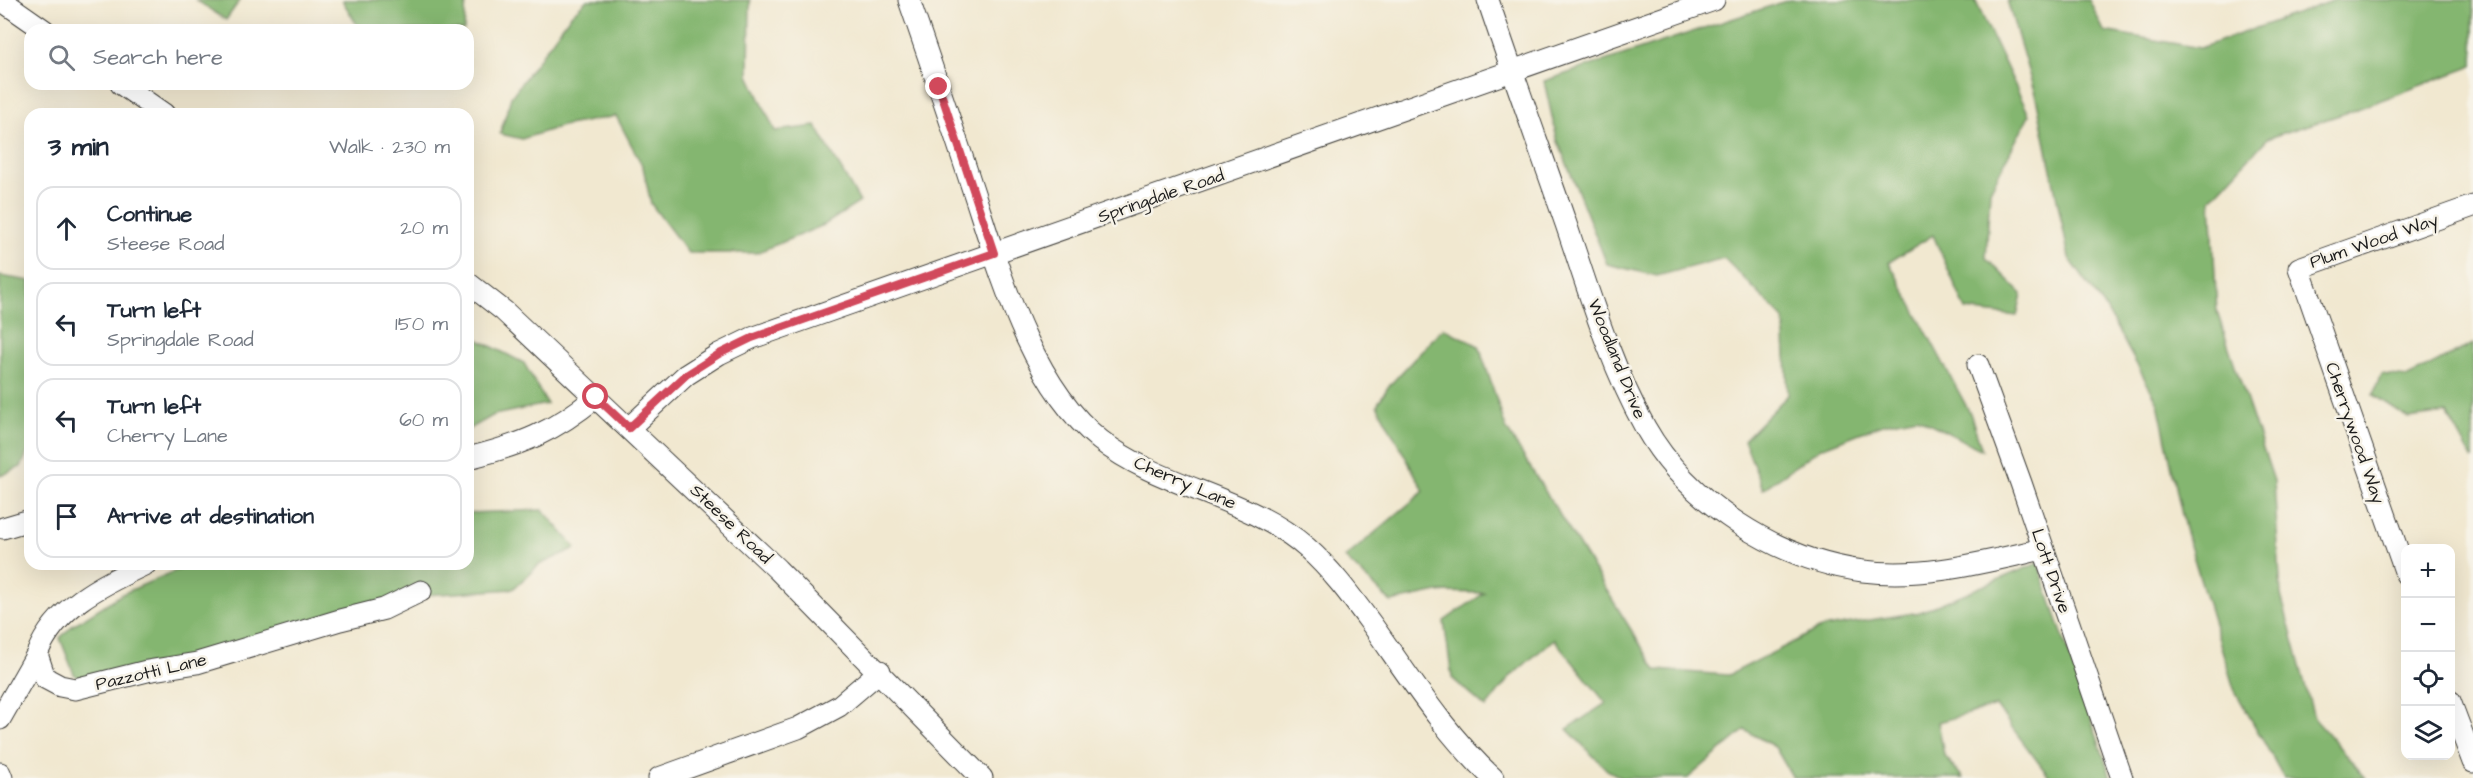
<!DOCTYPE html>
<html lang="en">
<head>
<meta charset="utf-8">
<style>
	:root { --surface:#fff; --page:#f6f6f7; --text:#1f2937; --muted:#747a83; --line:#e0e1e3 }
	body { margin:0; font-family:"Architects Daughter",sans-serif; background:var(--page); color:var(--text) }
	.controls { position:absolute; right:18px; bottom:18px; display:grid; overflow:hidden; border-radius:12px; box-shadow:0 6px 24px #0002 }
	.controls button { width:54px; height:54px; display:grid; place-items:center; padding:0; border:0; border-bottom:2px solid var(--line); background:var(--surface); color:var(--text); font:30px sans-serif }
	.stop { position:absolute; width:18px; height:18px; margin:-14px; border:4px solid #d1495b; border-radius:50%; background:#fff }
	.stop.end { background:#d1495b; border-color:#fff; box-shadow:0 2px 6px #0008 }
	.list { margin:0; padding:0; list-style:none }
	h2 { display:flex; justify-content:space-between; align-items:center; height:78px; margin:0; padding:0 24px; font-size:26px }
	h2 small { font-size:20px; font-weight:400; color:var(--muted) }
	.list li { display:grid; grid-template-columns:39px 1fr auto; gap:18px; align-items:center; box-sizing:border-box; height:84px; margin:0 12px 12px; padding:0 12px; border:2px solid var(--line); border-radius:18px }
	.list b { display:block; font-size:22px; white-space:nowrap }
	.list p { margin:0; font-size:20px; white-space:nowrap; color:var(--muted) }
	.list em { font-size:20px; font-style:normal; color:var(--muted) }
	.icon { flex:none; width:33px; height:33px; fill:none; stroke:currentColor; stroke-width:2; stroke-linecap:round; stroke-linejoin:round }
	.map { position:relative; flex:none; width:2473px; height:778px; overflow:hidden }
	.search { position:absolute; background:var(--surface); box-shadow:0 6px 24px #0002; left:24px; top:24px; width:450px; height:66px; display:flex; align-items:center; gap:15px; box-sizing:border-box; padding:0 21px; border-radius:18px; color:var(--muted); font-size:22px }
	.panel { position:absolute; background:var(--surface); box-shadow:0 6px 24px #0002; left:24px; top:108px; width:450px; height:462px; border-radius:18px }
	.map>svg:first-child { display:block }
	.forest { fill:#84b670; stroke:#506946; stroke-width:1.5 }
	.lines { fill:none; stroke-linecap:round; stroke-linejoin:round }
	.minor-casing { stroke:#3c3b37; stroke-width:23 }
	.minor { stroke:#fff; stroke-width:21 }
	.route { stroke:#d1495b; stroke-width:8 }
	.labels { text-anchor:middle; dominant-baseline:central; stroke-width:5; stroke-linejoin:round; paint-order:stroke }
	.street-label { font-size:18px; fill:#1c1c1c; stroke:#f7f3e8 }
</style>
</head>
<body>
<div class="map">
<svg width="2473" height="778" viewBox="0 0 2473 778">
	<rect width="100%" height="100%" fill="#f7f3e8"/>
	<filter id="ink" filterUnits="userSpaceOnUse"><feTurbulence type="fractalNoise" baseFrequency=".0167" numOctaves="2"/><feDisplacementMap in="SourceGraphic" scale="12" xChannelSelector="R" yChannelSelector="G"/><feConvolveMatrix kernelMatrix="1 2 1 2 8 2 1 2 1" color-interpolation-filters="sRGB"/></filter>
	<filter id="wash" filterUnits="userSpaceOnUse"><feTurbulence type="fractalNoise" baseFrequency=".008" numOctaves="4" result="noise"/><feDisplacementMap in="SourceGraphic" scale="24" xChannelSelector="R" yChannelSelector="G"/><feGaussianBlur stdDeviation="1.35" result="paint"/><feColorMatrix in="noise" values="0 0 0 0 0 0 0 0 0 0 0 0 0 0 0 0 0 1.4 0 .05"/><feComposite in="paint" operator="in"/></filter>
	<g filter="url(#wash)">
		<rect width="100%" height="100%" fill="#f1e8d0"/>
		<g class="forest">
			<polygon points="196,0 240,0 226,20"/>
			<polygon points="342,0 466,0 464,30 360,30"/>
			<polygon points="587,0 750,0 749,75 775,131 816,126 860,202 824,225 756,253 688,253 651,204 643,167 616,116 562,126 522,139 500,134 511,97 570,16"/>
			<polygon points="1789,0 1975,0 2029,115 1990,191 1986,258 2022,294 2017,316 1966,310 1933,235 1889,262 1970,413 1982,450 1917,417 1883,424 1821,448 1763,489 1744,440 1788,395 1784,319 1724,258 1657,276 1607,264 1557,139 1544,81"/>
			<polygon points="2007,0 2089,0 2104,31 2200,48 2335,0 2473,0 2473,66 2349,112 2268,138 2211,199 2217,312 2274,481 2281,595 2314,718 2366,778 2284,778 2234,689 2185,529 2158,403 2106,309 2069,258 2037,101"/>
			<polygon points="0,276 30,281 30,446 21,467 0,476"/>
			<polygon points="1443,328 1479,346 1506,428 1656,670 1729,675 1821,628 1920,612 2038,563 2111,778 2050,778 1996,706 1938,722 1944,755 1963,778 1793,778 1775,747 1745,730 1688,778 1622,778 1607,770 1567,729 1606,703 1554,639 1510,677 1486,708 1452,678 1444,621 1484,593 1438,592 1391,602 1345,558 1424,491 1377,405 1388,387"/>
			<polygon points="475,338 524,363 547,404 494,415 468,430 468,343"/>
			<polygon points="2473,344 2473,460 2447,413 2408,418 2373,395 2381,374 2408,377"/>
			<polygon points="543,510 576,548 539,565 513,589 410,596 97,691 74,674 60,638 73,625 122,594 191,564 468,564 468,513"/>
		</g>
	</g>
	<g filter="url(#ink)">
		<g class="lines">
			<g class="minor-casing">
				<g id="minor">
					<polyline points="1,0 44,30"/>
					<path d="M 909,0 C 930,61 951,122 971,184 C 999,268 1029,383 1100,440 C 1162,489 1246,495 1307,548 C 1333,571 1353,599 1373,626 C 1410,678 1446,735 1493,778"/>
					<path d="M 1488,0 C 1513,75 1540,149 1566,224 C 1589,292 1610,364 1645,427 C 1688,503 1778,560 1863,571 C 1924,579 1984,562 2043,549"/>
					<polyline points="121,84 164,114"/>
					<polyline points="468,283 504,311 777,569 982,778"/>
					<polyline points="1978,365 2021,483 2122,778"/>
					<polyline points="629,428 686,375 719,354 752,338 1714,0"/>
					<path d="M 468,458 C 521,445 554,432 596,397"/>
					<polyline points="3,528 30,520"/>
					<path d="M 146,564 C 102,585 56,606 37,654 L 45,678 L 60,686 L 75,689 L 147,671 L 197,663 L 340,620 L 384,609 L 421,591"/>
					<polyline points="2406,574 2299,268 2473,206"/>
					<polyline points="2450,701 2473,762"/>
					<polyline points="0,719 37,654"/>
					<polyline points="0,773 2,778"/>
					<polyline points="659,778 798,728 839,706 880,671"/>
				</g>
			</g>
			<use href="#minor" class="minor"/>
		</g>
	</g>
	<g class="lines" filter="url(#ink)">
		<polyline class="route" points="596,397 629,428 686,375 719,354 752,338 994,253 939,87"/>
	</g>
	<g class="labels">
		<g class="street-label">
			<text transform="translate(1161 196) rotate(-19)">Springdale Road</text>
			<text transform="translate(2374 241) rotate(-19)">Plum Wood Way</text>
			<text transform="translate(1617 359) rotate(68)">Woodland Drive</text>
			<text transform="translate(2355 433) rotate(71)">Cherrywood Way</text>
			<text transform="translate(1185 483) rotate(23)">Cherry Lane</text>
			<text transform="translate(731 524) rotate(44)">Steese Road</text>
			<text transform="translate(2051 571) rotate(71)">Lott Drive</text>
			<text transform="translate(151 672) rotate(-13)">Pazzotti Lane</text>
		</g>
	</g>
</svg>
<div class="controls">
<button>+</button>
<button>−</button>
<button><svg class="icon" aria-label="locate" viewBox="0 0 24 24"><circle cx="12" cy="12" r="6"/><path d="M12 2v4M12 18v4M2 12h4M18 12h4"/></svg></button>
<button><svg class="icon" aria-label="layers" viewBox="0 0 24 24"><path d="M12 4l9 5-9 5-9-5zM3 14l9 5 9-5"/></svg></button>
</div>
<div class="stop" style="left:596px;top:397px"></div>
<div class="stop end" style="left:939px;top:87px"></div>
<div class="search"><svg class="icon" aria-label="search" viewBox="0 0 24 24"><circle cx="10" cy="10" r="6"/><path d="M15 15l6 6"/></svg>Search here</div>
<section class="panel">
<h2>3 min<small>Walk · 230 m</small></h2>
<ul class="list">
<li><svg class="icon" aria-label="ahead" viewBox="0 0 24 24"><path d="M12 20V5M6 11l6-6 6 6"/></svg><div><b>Continue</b><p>Steese Road</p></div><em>20 m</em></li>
<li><svg class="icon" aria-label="left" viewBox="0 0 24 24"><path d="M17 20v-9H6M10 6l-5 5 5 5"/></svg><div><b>Turn left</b><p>Springdale Road</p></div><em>150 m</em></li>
<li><svg class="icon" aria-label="left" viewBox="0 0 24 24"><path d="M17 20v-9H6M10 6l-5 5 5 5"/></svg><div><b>Turn left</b><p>Cherry Lane</p></div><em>60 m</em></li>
<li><svg class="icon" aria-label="arrive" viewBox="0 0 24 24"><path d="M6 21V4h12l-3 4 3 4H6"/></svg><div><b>Arrive at destination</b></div></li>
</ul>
</section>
</div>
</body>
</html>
